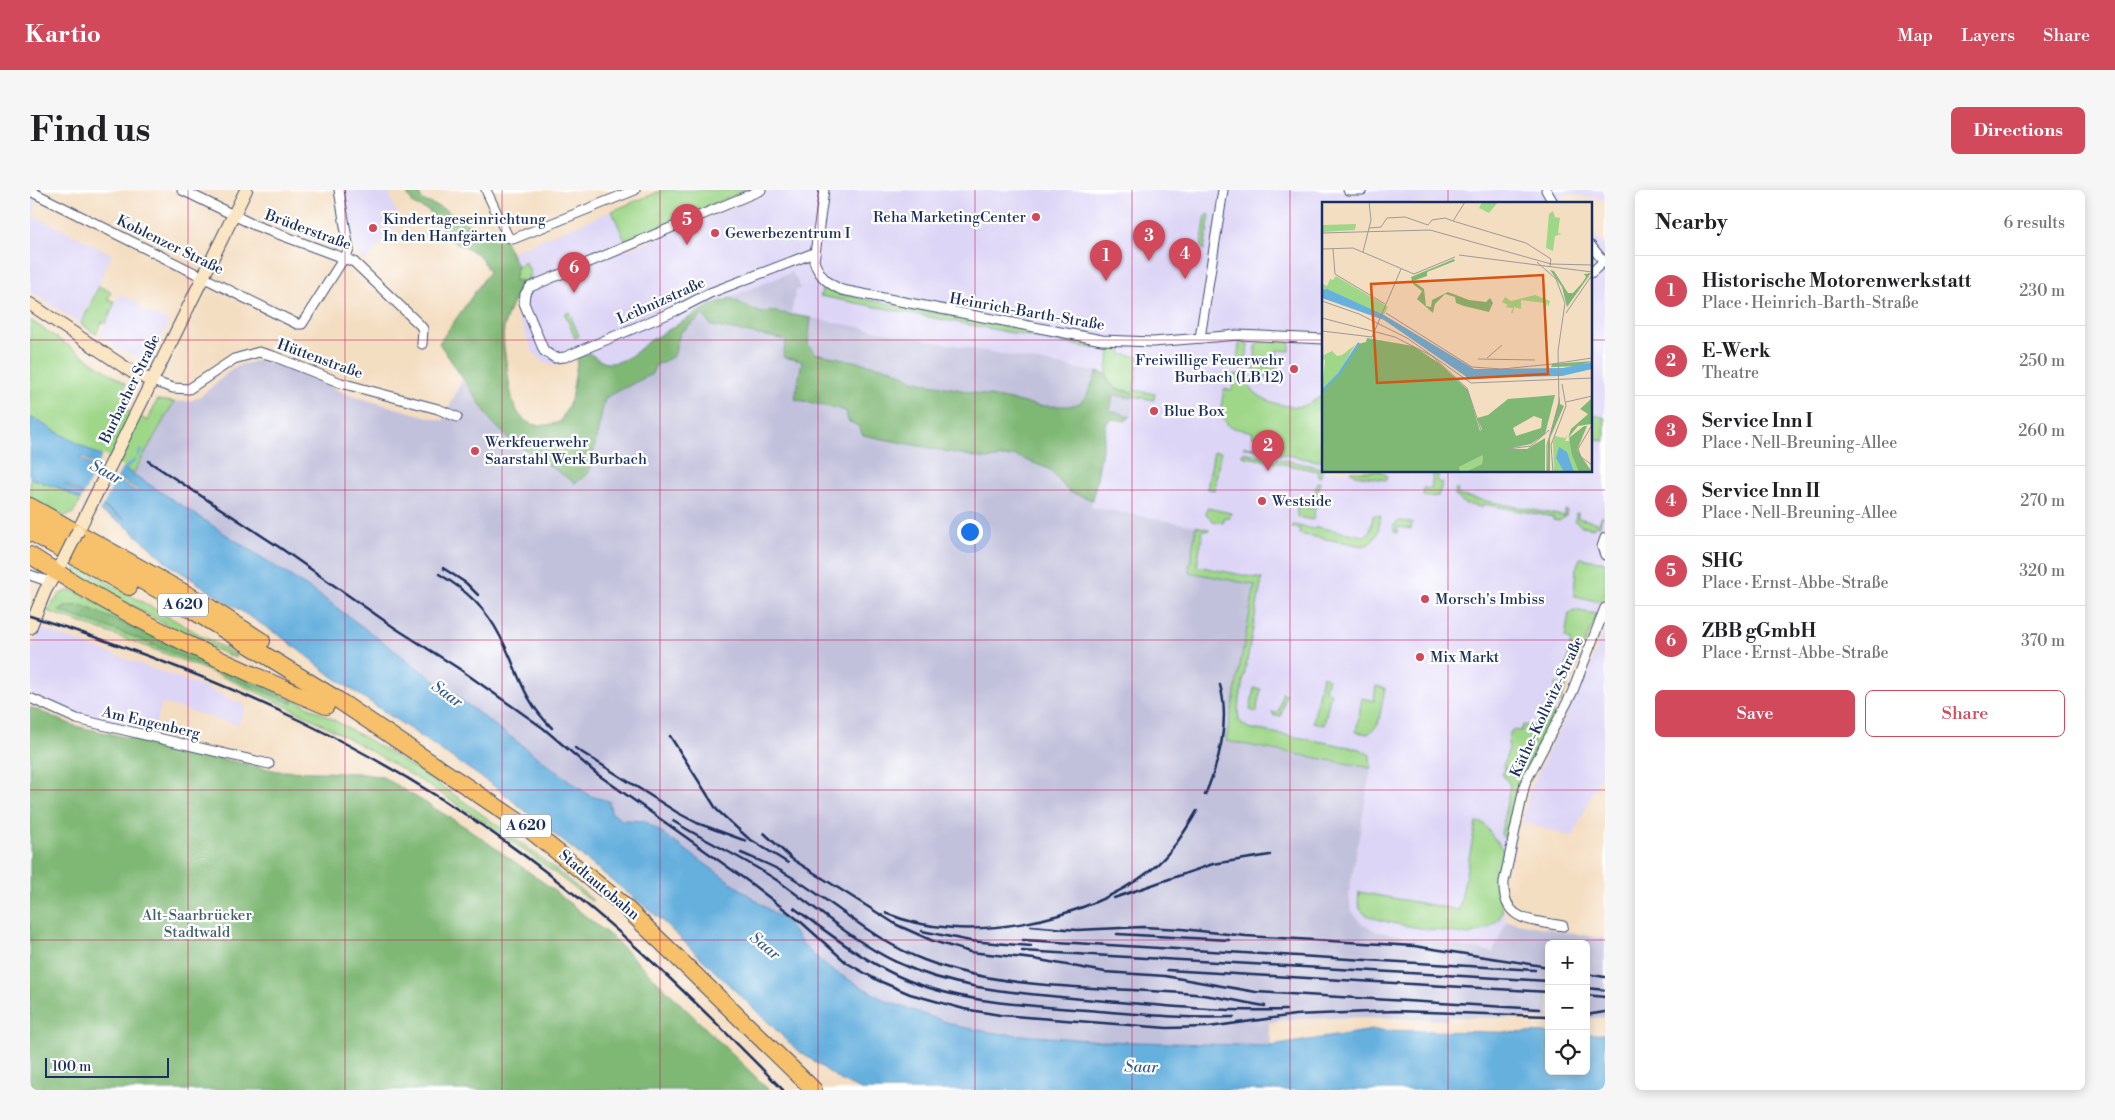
<!DOCTYPE html>
<html lang="en">
<head>
<meta charset="utf-8">
<style>
	:root { --surface:#fff; --page:#f6f6f6; --text:#202124; --muted:#757577; --line:#e0e0e0; --accent:#d1495b }
	body { margin:0; font-family:"Libre Bodoni",serif; background:var(--page); color:var(--text) }
	.controls { position:absolute; right:15px; bottom:15px; display:grid; overflow:hidden; border-radius:8px; box-shadow:0 2px 12px #0003 }
	.controls button { width:45px; height:45px; display:grid; place-items:center; padding:0; border:0; border-bottom:1px solid var(--line); background:var(--surface); color:var(--text); font:25px sans-serif }
	.scale { position:absolute; left:15px; bottom:12px; width:124px; box-sizing:border-box; padding-left:5px; border:2px solid #1b2f5e; border-top:0; font-size:14px; line-height:18px; white-space:nowrap; color:#1b2f5e; -webkit-text-stroke:4px #fff; paint-order:stroke }
	.you { position:absolute; left:939px; top:341px; width:18px; height:18px; margin:-12px; border:4px solid #fff; border-radius:50%; background:#1a73e8; box-shadow:0 0 0 8px #1a73e833 }
	.badge { display:grid; place-items:center; width:32px; height:32px; border-radius:50%; background:var(--accent); color:#fff; font-size:16px; font-weight:700 }
	.pin { position:absolute; translate:-50% -41px; filter:drop-shadow(0 1px 2px #0008) }
	.pin::after { content:''; position:absolute; top:26px; width:18px; height:15px; background:inherit; clip-path:polygon(0 0,100% 0,50% 100%) }
	.list { margin:0; padding:0; list-style:none }
	h2 { display:flex; justify-content:space-between; align-items:center; height:65px; margin:0; padding:0 20px; font-size:21px }
	h2 small { font-size:16px; font-weight:400; color:var(--muted) }
	.list li { display:grid; grid-template-columns:32px 1fr auto; gap:15px; align-items:center; box-sizing:border-box; height:70px; padding:0 20px; border-top:1px solid var(--line) }
	.list b { display:block; font-size:19px; white-space:nowrap }
	.list p { margin:0; font-size:16px; white-space:nowrap; color:var(--muted) }
	.list em { font-size:16px; font-style:normal; color:var(--muted) }
	.actions { display:flex; gap:10px; padding:15px 20px }
	.actions a { flex:1; padding:11px 0; border:1px solid var(--accent); border-radius:8px; text-align:center; font-size:18px; color:var(--accent) }
	.actions .main { background:var(--accent); color:#fff }
	.icon { flex:none; width:28px; height:28px; fill:none; stroke:currentColor; stroke-width:2; stroke-linecap:round; stroke-linejoin:round }
	.map { position:relative; flex:none; width:1575px; height:900px; overflow:hidden; border-radius:8px }
	header { display:flex; align-items:center; gap:30px; box-sizing:border-box; height:70px; padding:0 25px; background:var(--accent); color:#fff }
	header strong { font-size:24px }
	nav { display:flex; gap:28px; margin-inline-start:auto; font-size:18px }
	.intro { display:flex; align-items:center; justify-content:space-between; box-sizing:border-box; height:120px; padding:0 30px }
	h1 { margin:0; font-size:35px }
	.button { padding:12px 22px; border-radius:8px; background:var(--accent); color:#fff; font-size:18px; font-weight:700 }
	main { display:flex; gap:30px; padding:0 30px }
	aside { flex:1; background:var(--surface); border-radius:8px; box-shadow:0 2px 12px #0003 }
	.map>svg:first-child { display:block }
	.built { fill:#ddd5f6 }
	.industrial { fill:#c2c1dc }
	.green { fill:#9fd789; stroke:#5d8374 }
	.forest { fill:#7fb875; stroke:#4d746a }
	.water { fill:#66b0de; stroke:#40709e; fill-rule:evenodd }
	.pier { fill:#f4dec2 }
	.lines { fill:none; stroke-linecap:round; stroke-linejoin:round }
	.stream { stroke:#66b0de; stroke-width:2.5 }
	.street-casing { stroke:#3c496d; stroke-width:11 }
	.secondary-casing { stroke:#3c496d; stroke-width:14 }
	.highway-casing { stroke:#3c496d; stroke-width:18 }
	.street { stroke:#fff; stroke-width:9 }
	.secondary { stroke:#fbe6c4; stroke-width:12 }
	.highway { stroke:#f6c16b; stroke-width:16 }
	.rail { stroke:#1b2f5e; stroke-width:2.5 }
	.secondary-bridge-casing { stroke:#3c496d; stroke-width:14; stroke-linecap:butt }
	.secondary-bridge { stroke:#fbe6c4; stroke-width:12 }
	.grid { fill:none; stroke:#c2185b; stroke-width:1; stroke-opacity:0.55 }
	.poi-dot { fill:#d1495b; stroke:#fff; stroke-width:2 }
	.labels { text-anchor:middle; dominant-baseline:central; stroke-width:4.5; stroke-linejoin:round; paint-order:stroke }
	.shield { fill:#fff; stroke:#5f6d8e; stroke-width:1 }
	.shield-label { font-size:14px; font-weight:bold; fill:#1b2f5e }
	.poi-label { font-size:15px; fill:#1b2f5e; stroke:#fff; text-anchor:start }
	.street-label { font-size:15px; fill:#1b2f5e; stroke:#fff }
	.park-label { font-size:15px; fill:#43616b; stroke:#fff }
	.water-label { font-size:16px; font-style:italic; fill:#355c8b; stroke:#fff }
	.inset-river { fill:none; stroke:#66b0de; stroke-width:2.5 }
	.inset-road { fill:none; stroke:#9d989a; stroke-width:1 }
	.view { fill:#d45514; fill-opacity:0.15; stroke:#d45514; stroke-width:2.5 }
	.inset-edge { fill:none; stroke:#1b2f5e; stroke-width:2.5 }
</style>
</head>
<body>
<header>
<strong>Kartio</strong>
<nav><a>Map</a><a>Layers</a><a>Share</a></nav>
</header>
<div class="intro"><h1>Find us</h1><a class="button">Directions</a></div>
<main>
<div class="map">
<svg width="1575" height="900" viewBox="0 0 1575 900">
	<rect width="100%" height="100%" fill="#fff"/>
	<filter id="ink" filterUnits="userSpaceOnUse"><feTurbulence type="fractalNoise" baseFrequency=".02" numOctaves="2"/><feDisplacementMap in="SourceGraphic" scale="10" xChannelSelector="R" yChannelSelector="G"/><feConvolveMatrix kernelMatrix="1 2 1 2 8 2 1 2 1" color-interpolation-filters="sRGB"/></filter>
	<filter id="wash" filterUnits="userSpaceOnUse"><feTurbulence type="fractalNoise" baseFrequency=".0096" numOctaves="4" result="noise"/><feDisplacementMap in="SourceGraphic" scale="20" xChannelSelector="R" yChannelSelector="G"/><feGaussianBlur stdDeviation="1.12" result="paint"/><feColorMatrix in="noise" values="0 0 0 0 0 0 0 0 0 0 0 0 0 0 0 0 0 1.4 0 .05"/><feComposite in="paint" operator="in"/></filter>
	<g filter="url(#wash)">
		<rect width="100%" height="100%" fill="#f4dec2"/>
		<g class="built">
			<polygon points="315,0 358,0 370,32 336,71 330,66 323,53"/>
			<polygon points="745,0 1575,0 1575,10 1530,3 1537,14 1294,14 1294,281 1561,281 1561,42 1575,56 1575,403 1541,489 1485,604 1467,696 1477,731 1464,762 1345,741 1330,732 1321,720 1319,704 1341,578 1196,551 1159,382 1166,336 1061,317 1077,232 1083,229 1096,231 1076,184 740,121 700,108 679,116 616,153 610,160 592,171 575,173 559,163 531,173 521,175 509,169 503,162 485,120 485,109 493,92 481,62 582,21 599,60"/>
			<polygon points="0,9 8,13 2,25 82,64 51,134 0,101"/>
			<polygon points="89,104 110,114 109,118 139,132 120,169 117,171 82,156 84,152 70,146"/>
			<polygon points="1575,437 1575,575 1543,647 1493,632 1500,599 1560,477"/>
			<polygon points="10,438 174,497 216,516 208,535 132,513 124,541 49,524 30,517 0,502 0,462"/>
		</g>
		<polygon class="industrial" points="762,82 771,99 766,100 761,124 1076,184 1080,195 1085,199 1103,202 1102,206 1105,207 1101,226 1096,231 1083,229 1077,232 1061,317 1166,336 1159,382 1225,395 1196,551 1341,578 1319,704 1321,720 1330,732 1345,741 1463,762 1477,731 1575,749 1575,827 1556,829 1556,754 1519,754 1519,829 1419,827 1417,830 1332,827 1252,830 1239,833 1241,856 1073,851 966,843 931,837 895,826 856,811 800,779 776,758 755,731 615,631 591,630 581,622 579,611 560,606 291,406 103,284 144,212 160,211 171,206 201,180 210,175 227,171 247,174 319,205 413,231 432,190 462,232 477,247 545,293 559,283 575,208 592,171 610,160 616,153 679,116"/>
		<g class="green">
			<polygon points="633,0 717,0 595,51 582,21"/>
			<polygon points="1176,25 1180,25 1174,60 1171,57"/>
			<polygon points="496,72 501,85 498,86 500,92 484,90 487,76"/>
			<polygon points="69,96 81,102 78,109 85,112 76,133 72,132 66,144 51,134"/>
			<polygon points="793,99 813,105 1063,153 1066,159 790,106"/>
			<polygon points="539,122 549,146 545,148 535,124"/>
			<polygon points="0,130 96,194 93,200 98,206 92,218 118,231 127,210 144,212 103,284 0,227"/>
			<polygon points="1232,149 1260,151 1260,161 1247,160 1246,189 1227,184 1224,180 1226,155"/>
			<polygon points="1210,150 1216,152 1218,155 1215,179 1206,177"/>
			<path d="M 1080,154 L 1092,156 L 1091,164 L 1109,167 L 1104,200 L 1125,204 L 1124,210 L 1102,206 L 1102,202 C 1072,197 1075,189 1080,162 L 1073,160 Z"/>
			<path d="M 1205,184 L 1214,185 C 1219,208 1252,219 1273,216 C 1280,214 1288,208 1294,204 L 1294,272 L 1213,257 L 1244,256 L 1245,250 L 1222,246 L 1223,242 L 1199,237 L 1190,223 L 1194,199 L 1202,200 Z"/>
			<polygon points="1561,224 1575,228 1575,251 1561,249"/>
			<polygon points="1184,261 1191,262 1184,300 1177,299"/>
			<polygon points="1213,262 1288,277 1292,279 1291,287 1288,286 1288,281 1212,266"/>
			<polygon points="1320,281 1350,281 1357,286 1356,290 1326,285"/>
			<polygon points="1404,281 1409,281 1407,292 1413,293 1408,306 1397,307 1393,305 1394,298 1401,299"/>
			<polygon points="0,288 29,298 51,310 43,323 34,326 0,309"/>
			<polygon points="1287,292 1290,292 1283,330 1267,327 1267,316 1282,319"/>
			<polygon points="1425,300 1428,300 1427,305 1431,306 1534,326 1535,320 1537,321 1536,326 1529,331 1523,330 1523,327 1453,314 1452,317 1435,314 1424,305"/>
			<polygon points="1177,318 1201,323 1200,328 1194,327 1193,333 1183,331 1176,324"/>
			<polygon points="1546,323 1548,323 1548,328 1569,333 1572,325 1570,336 1564,335 1564,338 1552,336 1545,331"/>
			<path d="M 1345,325 L 1351,326 C 1349,338 1348,352 1333,356 L 1269,344 L 1270,339 L 1262,338 L 1263,335 L 1285,339 L 1286,337 L 1334,346 L 1340,342 L 1343,326 Z"/>
			<polygon points="1369,331 1382,332 1381,339 1368,337 1367,343 1364,342 1364,335"/>
			<polygon points="1166,336 1179,339 1179,341 1173,340 1167,376 1232,389 1208,519 1209,531 1218,538 1330,559 1340,565 1341,578 1196,551 1225,395 1159,382"/>
			<polygon points="1550,368 1575,372 1575,403 1571,412 1544,406 1546,378"/>
			<polygon points="47,375 206,465 205,468 161,448 46,386"/>
			<path d="M 37,401 L 44,401 C 130,444 218,484 302,529 C 394,580 482,643 563,710 L 561,711 C 466,636 365,569 256,516 C 179,478 98,449 17,421 L 30,404 Z"/>
			<polygon points="1544,420 1566,424 1566,427 1530,513 1523,512 1526,494 1533,495 1541,450 1535,448 1539,423"/>
			<polygon points="1292,486 1298,488 1295,500 1301,502 1294,535 1283,532"/>
			<polygon points="1346,496 1355,498 1348,535 1338,544 1326,542 1332,508 1344,511"/>
			<polygon points="1224,498 1231,499 1226,522 1220,520"/>
			<polygon points="1252,503 1256,504 1251,526 1244,526 1242,522 1248,523"/>
			<polygon points="1519,522 1525,524 1489,592 1475,649 1471,644 1480,595 1472,584 1475,579 1473,576 1479,558 1478,552 1480,550 1478,547 1482,540 1491,541 1493,535 1511,537"/>
			<path d="M 1446,632 L 1453,633 L 1473,660 C 1471,671 1468,683 1467,695 C 1466,704 1473,713 1472,721 C 1471,734 1449,743 1439,745 C 1417,741 1349,735 1334,723 C 1327,718 1328,710 1329,702 L 1429,720 Z"/>
		</g>
		<g class="forest">
			<path d="M 375,0 L 387,0 L 392,10 L 414,19 L 437,34 L 473,47 L 487,76 L 484,90 L 493,92 C 486,107 477,121 474,138 C 472,153 476,169 478,184 C 482,218 489,245 530,232 L 541,210 L 548,167 L 559,163 C 564,166 571,172 577,173 C 592,174 607,163 616,153 L 679,116 L 700,108 L 731,123 L 740,121 L 781,128 L 778,154 L 785,163 L 862,179 L 886,191 L 1010,216 L 1039,216 L 1050,213 L 1057,205 L 1067,182 L 1076,184 C 1081,199 1088,200 1103,202 L 1102,208 L 1083,205 L 1080,221 L 1101,226 L 1096,231 L 1083,229 L 1077,232 L 1063,310 L 1039,302 L 1019,279 L 986,266 L 955,269 L 833,245 L 828,236 L 818,231 L 816,221 L 765,209 L 772,171 L 753,167 L 756,150 L 682,136 L 673,125 L 650,143 L 644,166 L 625,176 L 622,184 L 575,208 L 559,283 L 545,293 L 477,247 L 462,232 L 409,153 L 459,82 L 449,65 L 422,51 L 399,21 L 383,14 Z"/>
			<polygon points="52,415 264,511 263,514 104,447 29,421 37,416"/>
			<polygon points="0,517 45,536 247,581 328,583 353,587 437,638 513,692 583,748 739,900 0,900"/>
		</g>
		<path class="water" d="M 0,227 L 103,284 L 291,406 L 560,606 L 579,611 L 581,622 L 591,630 L 615,631 L 755,731 L 776,758 L 800,779 L 856,811 L 931,837 L 966,843 L 1073,851 L 1241,856 L 1343,840 L 1519,843 L 1519,881 L 1556,881 L 1556,844 L 1575,844 L 1575,900 L 831,900 L 812,891 L 766,859 L 628,727 L 464,596 L 303,487 L 256,450 L 141,376 L 95,335 L 29,298 L 0,288 ZM 50,266 L 109,300 L 108,302 L 49,268 ZM 36,294 L 95,329 L 95,330 L 35,295 Z"/>
		<polygon class="pier" points="73,264 93,276 69,323 50,312"/>
		<g class="lines">
			<g class="stream">
				<polyline points="108,266 111,260"/>
				<polyline points="93,280 105,270"/>
			</g>
		</g>
	</g>
	<g filter="url(#ink)">
		<g class="lines">
			<g class="street-casing">
				<g id="street">
					<polyline points="152,0 224,35 324,72 389,134 393,139 392,154"/>
					<polyline points="456,0 478,47 483,49 605,0"/>
					<polyline points="731,0 500,97 495,104 494,113 514,161 525,168 535,167 645,121 680,103 784,63"/>
					<path d="M 794,0 L 784,71 C 789,86 798,94 812,100 L 1072,150 L 1123,152 L 1208,145 L 1294,149"/>
					<polyline points="1318,0 1332,0"/>
					<polyline points="1516,0 1524,14"/>
					<polyline points="0,1 267,134 272,134 319,60 309,0"/>
					<polyline points="1561,56 1575,73"/>
					<polyline points="1561,83 1574,71"/>
					<polyline points="1170,148 1193,0"/>
					<polyline points="122,191 143,198 159,199 204,169 229,162 243,166 311,193 408,219 427,227"/>
					<polyline points="1575,348 1572,357 1575,365"/>
					<polyline points="0,385 20,392"/>
					<polyline points="0,508 47,529 239,574"/>
					<path d="M 1533,736 C 1502,730 1472,732 1474,692 L 1495,593 L 1542,503 L 1575,418"/>
				</g>
			</g>
			<g class="secondary-casing">
				<g id="secondary">
					<polyline points="0,114 102,182 122,191"/>
					<polyline points="48,341 216,0"/>
					<polyline points="0,438 15,401 30,375"/>
				</g>
			</g>
			<g class="highway-casing">
				<g id="highway">
					<polyline points="0,316 173,413 232,451"/>
					<polyline points="0,329 137,405 302,506 491,633 589,711 784,900"/>
					<polyline points="0,342 99,397"/>
					<path d="M 0,365 C 92,426 194,474 296,516"/>
				</g>
			</g>
			<use href="#street" class="street"/>
			<use href="#secondary" class="secondary"/>
			<use href="#highway" class="highway"/>
			<g class="rail">
				<polyline points="118,271 249,357 365,438 428,478 513,538 567,584 719,692 771,732 817,773 847,790 880,804 934,819 970,825 1137,838 1179,837 1265,825 1365,821 1519,826"/>
				<polyline points="413,378 436,393 448,405"/>
				<path d="M 409,384 C 435,399 456,418 470,446 C 489,481 491,508 522,538"/>
				<path d="M 0,426 C 190,485 362,562 520,685 C 604,750 679,825 753,900"/>
				<polyline points="640,546 687,620 718,648 758,673"/>
				<polyline points="545,558 648,623 667,633 716,651"/>
				<path d="M 1175,605 C 1189,572 1200,531 1190,495"/>
				<path d="M 643,631 C 677,652 714,668 748,691 C 787,718 822,751 866,772 C 925,800 989,803 1053,809 C 1121,815 1189,822 1256,820"/>
				<polyline points="734,643 762,669 867,735 903,751 940,762 1004,769 1075,782 1135,786 1226,802 1509,819"/>
				<path d="M 711,663 C 725,669 739,674 753,682 C 801,709 841,750 894,770 C 978,802 1075,796 1164,804 C 1188,806 1211,812 1235,816"/>
				<polyline points="1084,708 1183,674 1240,665"/>
				<path d="M 764,718 C 797,742 830,768 868,786 C 927,813 993,815 1057,820 C 1105,824 1155,829 1204,827"/>
				<path d="M 856,723 C 932,757 1057,731 1121,680 C 1141,664 1154,643 1167,621"/>
				<polyline points="1001,736 1047,740 1113,737 1152,739 1216,746 1384,756 1519,777"/>
				<polyline points="892,741 940,751 1001,756"/>
				<polyline points="1087,744 1199,750"/>
				<polyline points="993,750 1505,780"/>
				<polyline points="992,761 1519,791"/>
				<polyline points="1137,780 1519,802"/>
				<polyline points="1556,784 1575,787"/>
				<polyline points="1556,798 1575,800"/>
				<polyline points="1556,805 1575,807"/>
				<polyline points="1556,825 1575,822"/>
			</g>
			<g class="secondary-bridge-casing">
				<polyline id="secondary-bridge" points="33,371 48,341"/>
			</g>
			<use href="#secondary-bridge" class="secondary-bridge"/>
		</g>
	</g>
	<path class="grid" d="M 158,0 L 158,900M 315,0 L 315,900M 472,0 L 472,900M 630,0 L 630,900M 788,0 L 788,900M 945,0 L 945,900M 1102,0 L 1102,900M 1260,0 L 1260,900M 1418,0 L 1418,14M 0,150 L 1294,150M 1561,150 L 1575,150M 1418,281 L 1418,900M 0,300 L 1575,300M 0,450 L 1575,450M 0,600 L 1575,600M 0,750 L 1575,750"/>
	<g class="poi-dot">
		<circle cx="1006" cy="27" r="5"/>
		<circle cx="343" cy="38" r="5"/>
		<circle cx="685" cy="43" r="5"/>
		<circle cx="1264" cy="179" r="5"/>
		<circle cx="1124" cy="221" r="5"/>
		<circle cx="445" cy="261" r="5"/>
		<circle cx="1232" cy="311" r="5"/>
		<circle cx="1395" cy="409" r="5"/>
		<circle cx="1390" cy="467" r="5"/>
	</g>
	<g class="labels">
		<g class="shield">
			<rect x="128" y="403.5" width="50" height="23" rx="4"/>
			<rect x="471" y="624.5" width="50" height="23" rx="4"/>
		</g>
		<g class="shield-label">
			<text x="153" y="415">A 620</text>
			<text x="496" y="636">A 620</text>
		</g>
		<g class="poi-label">
			<text x="996" y="27" text-anchor="end">Reha MarketingCenter</text>
			<text x="353" y="29">Kindertageseinrichtung<tspan x="353" dy="17">In den Hanfgärten</tspan></text>
			<text x="695" y="43">Gewerbezentrum I</text>
			<text x="1254" y="170" text-anchor="end">Freiwillige Feuerwehr<tspan x="1254" dy="17">Burbach (LB 12)</tspan></text>
			<text x="1134" y="221">Blue Box</text>
			<text x="455" y="252">Werkfeuerwehr<tspan x="455" dy="17">Saarstahl Werk Burbach</tspan></text>
			<text x="1242" y="311">Westside</text>
			<text x="1405" y="409">Morsch's Imbiss</text>
			<text x="1400" y="467">Mix Markt</text>
		</g>
		<g class="street-label">
			<text transform="translate(278 40) rotate(20)">Brüderstraße</text>
			<text transform="translate(140 55) rotate(26)">Koblenzer Straße</text>
			<text transform="translate(631 111) rotate(-24)">Leibnizstraße</text>
			<text transform="translate(997 122) rotate(10)">Heinrich-Barth-Straße</text>
			<text transform="translate(290 169) rotate(20)">Hüttenstraße</text>
			<text transform="translate(100 199) rotate(-64)">Burbacher Straße</text>
			<text transform="translate(1517 517) rotate(-65)">Käthe-Kollwitz-Straße</text>
			<text transform="translate(121 533) rotate(13)">Am Engenberg</text>
			<text transform="translate(569 695) rotate(40)">Stadtautobahn</text>
		</g>
		<g class="park-label">
			<text x="167" y="725">Alt-Saarbrücker<tspan x="167" dy="17">Stadtwald</tspan></text>
		</g>
		<g class="water-label">
			<text transform="translate(76 282) rotate(28)">Saar</text>
			<text transform="translate(417 504) rotate(36)">Saar</text>
			<text transform="translate(735 756) rotate(40)">Saar</text>
			<text transform="translate(1111 877) rotate(2)">Saar</text>
		</g>
	</g>
	<g transform="translate(1292 12)">
		<rect width="270" height="270" fill="#f4dec2"/>
		<path d="M 160,0 L 176,0 L 167,11 L 157,6 ZM 231,9 L 233,15 L 238,16 L 236,31 L 240,32 L 233,34 L 231,49 L 224,46 L 227,12 ZM 34,22 L 33,28 L 0,30 L 0,23 ZM 14,74 L 66,105 L 62,113 L 0,88 L 0,82 L 5,84 L 8,77 L 11,78 ZM 213,93 L 228,99 L 226,106 L 226,100 L 223,107 L 223,101 L 199,98 L 199,107 L 192,105 L 191,111 L 189,111 L 191,106 L 183,105 L 186,103 L 180,100 L 183,95 L 189,99 ZM 33,143 L 15,174 L 0,188 L 3,159 L 0,154 L 10,149 L 15,154 L 20,153 ZM 246,232 L 243,239 L 248,239 L 249,233 L 256,242 L 259,258 L 270,270 L 232,270 L 231,240 L 233,234 L 243,236 ZM 161,253 L 160,262 L 143,270 L 137,269 L 137,265 Z" fill="#9fd789"/>
		<path d="M 132,57 L 133,59 L 105,70 L 105,74 L 91,79 L 102,87 L 104,104 L 109,105 L 110,98 L 126,90 L 147,98 L 164,100 L 168,96 L 171,101 L 167,110 L 142,104 L 134,101 L 133,95 L 123,92 L 113,102 L 111,111 L 95,97 L 100,89 L 91,82 L 89,75 ZM 228,68 L 232,69 L 246,91 L 251,91 L 260,81 L 264,75 L 262,72 L 269,71 L 245,105 L 240,85 ZM 45,136 L 91,144 L 117,161 L 146,188 L 158,229 L 160,227 L 155,216 L 166,213 L 186,197 L 233,193 L 223,232 L 209,242 L 186,247 L 205,247 L 223,236 L 223,270 L 143,270 L 160,262 L 161,253 L 137,265 L 138,270 L 0,270 L 0,188 L 15,174 L 36,142 L 44,140 ZM 212,214 L 220,217 L 219,226 L 194,234 L 191,226 ZM 270,159 L 256,164 L 229,165 L 230,162 ZM 238,194 L 238,202 L 242,204 L 228,236 L 228,270 L 225,270 L 226,240 ZM 270,196 L 269,222 L 256,224 L 246,236 L 249,227 L 266,212 L 258,207 ZM 262,224 L 265,224 L 255,248 L 270,270 L 257,270 L 250,253 L 247,236 Z" fill="#7fb875" fill-rule="evenodd"/>
		<path d="M 5,87 L 62,113 L 152,167 L 241,166 L 270,160 L 270,167 L 240,174 L 146,176 L 62,118 L 0,96 L 0,88 ZM 237,245 L 245,250 L 252,270 L 242,270 L 234,256 Z" fill="#66b0de"/>
		<path class="inset-river" d="M 0,189 L 17,172 L 37,141"/>
		<path class="inset-road" d="M 143,0 L 131,19 L 204,41 L 229,57 L 228,64M 47,26 L 59,25 L 65,16 L 83,15 L 106,23 L 110,18 L 123,16 L 131,19M 0,31 L 108,28 L 229,62 L 270,63M 0,47 L 31,46 L 92,72 L 133,55M 11,47 L 13,72 L 63,102M 41,50 L 49,18 L 47,0M 137,53 L 270,70M 215,60 L 234,77 L 243,101 L 236,149 L 237,202 L 225,243 L 225,270M 0,99 L 37,112 L 85,136 L 149,181 L 270,176M 64,111 L 150,165 L 180,167 L 230,162M 244,111 L 270,73M 0,116 L 73,135 L 110,154 L 145,186 L 159,228M 0,129 L 50,135 L 79,67M 165,156 L 180,143M 156,157 L 213,158M 230,162 L 270,156M 244,200 L 270,194M 270,223 L 256,247 L 259,255 L 270,263M 186,247 L 209,244 L 227,228M 231,270 L 229,243 L 244,204 L 240,182"/>
		<path class="view" d="M 221,73 L 226,172 L 55,181 L 49,82 Z"/>
		<rect width="270" height="270" class="inset-edge"/>
	</g>
</svg>
<div class="controls">
<button>+</button>
<button>−</button>
<button><svg class="icon" aria-label="locate" viewBox="0 0 24 24"><circle cx="12" cy="12" r="6"/><path d="M12 2v4M12 18v4M2 12h4M18 12h4"/></svg></button>
</div>
<div class="scale">100 m</div>
<div class="you"></div>
<div class="pin badge" style="left:1076px;top:91px">1</div>
<div class="pin badge" style="left:1238px;top:281px">2</div>
<div class="pin badge" style="left:1119px;top:71px">3</div>
<div class="pin badge" style="left:1155px;top:89px">4</div>
<div class="pin badge" style="left:657px;top:55px">5</div>
<div class="pin badge" style="left:544px;top:103px">6</div>
</div>
<aside>
<h2>Nearby<small>6 results</small></h2>
<ul class="list">
<li><span class="badge">1</span><div><b>Historische Motorenwerkstatt</b><p>Place · Heinrich-Barth-Straße</p></div><em>230 m</em></li>
<li><span class="badge">2</span><div><b>E-Werk</b><p>Theatre</p></div><em>250 m</em></li>
<li><span class="badge">3</span><div><b>Service Inn I</b><p>Place · Nell-Breuning-Allee</p></div><em>260 m</em></li>
<li><span class="badge">4</span><div><b>Service Inn II</b><p>Place · Nell-Breuning-Allee</p></div><em>270 m</em></li>
<li><span class="badge">5</span><div><b>SHG</b><p>Place · Ernst-Abbe-Straße</p></div><em>320 m</em></li>
<li><span class="badge">6</span><div><b>ZBB gGmbH</b><p>Place · Ernst-Abbe-Straße</p></div><em>370 m</em></li>
</ul>
<div class="actions"><a class="main">Save</a><a>Share</a></div>
</aside>
</main>
</body>
</html>
